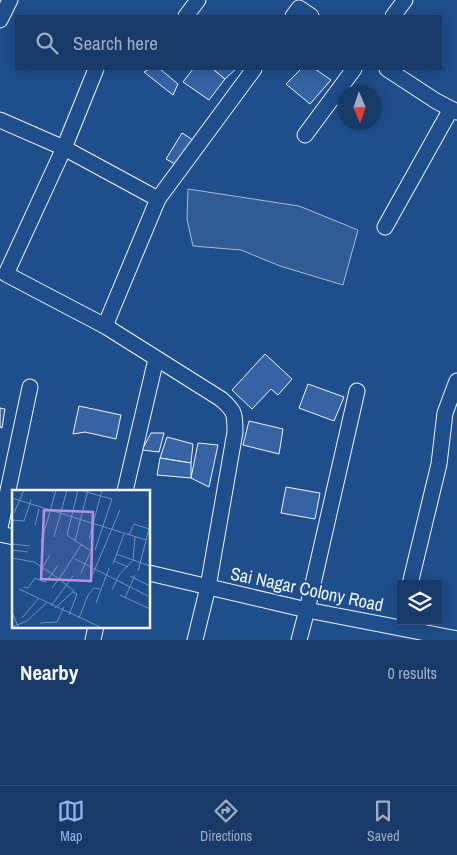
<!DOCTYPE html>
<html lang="en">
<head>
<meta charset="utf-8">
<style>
	:root { --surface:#173a69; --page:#244571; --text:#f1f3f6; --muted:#9eadc0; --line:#36547d; --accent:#95b2f1 }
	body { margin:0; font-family:"Archivo Narrow",sans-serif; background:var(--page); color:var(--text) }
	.controls { position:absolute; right:15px; bottom:15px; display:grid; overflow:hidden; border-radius:0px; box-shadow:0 2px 12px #0003 }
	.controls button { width:45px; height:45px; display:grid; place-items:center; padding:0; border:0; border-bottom:1px solid var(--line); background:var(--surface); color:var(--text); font:25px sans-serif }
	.compass { position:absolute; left:337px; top:85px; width:45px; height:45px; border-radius:50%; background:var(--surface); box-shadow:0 2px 12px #0003; rotate:178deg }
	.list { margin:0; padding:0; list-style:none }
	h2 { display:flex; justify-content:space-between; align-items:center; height:65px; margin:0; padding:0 20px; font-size:21px }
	h2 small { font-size:16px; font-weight:400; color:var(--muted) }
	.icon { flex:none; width:28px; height:28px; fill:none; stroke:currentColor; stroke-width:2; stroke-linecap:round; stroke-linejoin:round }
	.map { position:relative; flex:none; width:457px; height:640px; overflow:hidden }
	.search { position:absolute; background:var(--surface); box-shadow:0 2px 12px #0003; left:15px; right:15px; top:15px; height:55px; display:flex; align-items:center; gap:12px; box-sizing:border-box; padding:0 18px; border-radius:0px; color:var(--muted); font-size:19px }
	.sheet { height:145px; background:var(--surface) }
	nav { display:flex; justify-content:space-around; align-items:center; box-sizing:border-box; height:70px; border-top:1px solid var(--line); background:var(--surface); font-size:14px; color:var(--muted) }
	nav a { display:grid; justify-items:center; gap:2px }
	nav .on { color:var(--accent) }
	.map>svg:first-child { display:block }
	.green { fill:#305b95; stroke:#a8bbd7 }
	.building { fill:#3563a3; stroke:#f2f6ff }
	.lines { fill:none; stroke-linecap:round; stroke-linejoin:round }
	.street-casing { stroke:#f2f6ff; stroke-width:17 }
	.street { stroke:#1f4e8c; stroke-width:15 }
	.labels { text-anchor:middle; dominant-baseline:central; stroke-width:4; stroke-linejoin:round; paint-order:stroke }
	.street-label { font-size:18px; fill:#f2f6ff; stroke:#1f4e8c }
	.inset-road { fill:none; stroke:#7391ba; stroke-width:1 }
	.view { fill:#b691df; fill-opacity:0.15; stroke:#b691df; stroke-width:2.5 }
	.inset-edge { fill:none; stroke:#f2f6ff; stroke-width:2.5 }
</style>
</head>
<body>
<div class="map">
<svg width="457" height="640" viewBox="0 0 457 640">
	<rect width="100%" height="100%" fill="#1f4e8c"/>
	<polygon class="green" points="188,189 299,206 358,230 343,285 280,266 241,250 193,246 187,219"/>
	<g class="building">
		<polygon points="149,69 160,69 178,84 173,95 144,72"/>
		<polygon points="193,69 213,69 225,79 209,100 183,82"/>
		<polygon points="213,69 236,69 225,79"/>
		<polygon points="301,69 315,69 331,80 310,104 286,84"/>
		<polygon points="182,133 196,142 180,167 166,159"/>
		<polygon points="265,354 292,379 278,395 271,389 252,409 232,390"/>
		<polygon points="308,384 344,397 334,421 299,408"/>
		<polygon points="79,406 121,415 116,439 85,432 73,434"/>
		<polygon points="0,408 5,409 2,428 0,427"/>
		<polygon points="249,421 283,429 279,454 243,445"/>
		<polygon points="151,433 164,433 159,452 142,450"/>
		<polygon points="167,437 193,444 191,463 160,458"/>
		<polygon points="198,443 218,445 209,487 191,478"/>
		<polygon points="160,458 191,463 191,478 157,475"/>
		<polygon points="286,487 320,493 315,519 281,513"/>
	</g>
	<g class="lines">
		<g class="street-casing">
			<g id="street">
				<polyline points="186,16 198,0"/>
				<polyline points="293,16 299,8 311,16"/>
				<polyline points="393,16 405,0"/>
				<polyline points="0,20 10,0"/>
				<path d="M 96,69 L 64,148 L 6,274 L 105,326 L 221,399 C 235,411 235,414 235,432 L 208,587 L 195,640"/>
				<polyline points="387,69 436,101 457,112"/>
				<polyline points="0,120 64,148 158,199"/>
				<polyline points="305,135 354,69"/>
				<polyline points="385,227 451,109"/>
				<polyline points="105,326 158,199 254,69"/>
				<polyline points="125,491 156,359"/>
				<polyline points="0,528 30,387"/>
				<polyline points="0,534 14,537"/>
				<polyline points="149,573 307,610 457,639"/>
				<polyline points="410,584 439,464 445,413 457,381"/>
				<polyline points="93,640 96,626"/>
				<polyline points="299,640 307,610 357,391"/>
			</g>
		</g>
		<use href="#street" class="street"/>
	</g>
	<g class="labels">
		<g class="street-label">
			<text transform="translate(307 589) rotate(12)">Sai Nagar Colony Road</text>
		</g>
	</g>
	<g transform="translate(12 490)">
		<rect width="138" height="138" fill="#1f4e8c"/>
		<path class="inset-road" d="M 66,0 L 55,45 L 79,61 L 69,83M 67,0 L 100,9 L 83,60M 0,8 L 134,50M 2,23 L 12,0M 0,30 L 12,31 L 19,10M 23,35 L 27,19M 117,45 L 122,34 L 137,39 L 126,81M 42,47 L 55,0M 123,47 L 121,70 L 138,76M 77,49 L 90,0M 63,51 L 76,0M 29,53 L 44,0M 0,54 L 18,56M 0,60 L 16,62M 0,68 L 22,72 L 40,84 L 46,75M 63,69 L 138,107M 102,71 L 116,77M 101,74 L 112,44M 30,78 L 38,65M 118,86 L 138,96M 77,93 L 108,20M 12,97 L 16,98 L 23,88 L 33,92 L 40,84 L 47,89 L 69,55M 40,98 L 47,89 L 62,101 L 43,118M 7,99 L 88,137M 100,100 L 107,85 L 121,70 L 104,64M 108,105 L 138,119M 113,108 L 123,85M 84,113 L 97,78M 39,116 L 61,86M 0,121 L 6,137M 57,125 L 65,104 L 61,102M 10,128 L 26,109M 67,128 L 76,105 L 82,98 L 88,99M 28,133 L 45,132 L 52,117M 0,137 L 15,131 L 34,113"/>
		<path class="view" d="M 32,20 L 81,22 L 79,91 L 29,89 Z"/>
		<rect width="138" height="138" class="inset-edge"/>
	</g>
</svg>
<div class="controls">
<button><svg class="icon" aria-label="layers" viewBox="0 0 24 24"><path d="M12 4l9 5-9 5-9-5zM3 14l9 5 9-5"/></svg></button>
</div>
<svg class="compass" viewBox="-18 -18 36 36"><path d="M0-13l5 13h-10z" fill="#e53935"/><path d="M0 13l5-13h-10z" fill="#9eadc0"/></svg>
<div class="search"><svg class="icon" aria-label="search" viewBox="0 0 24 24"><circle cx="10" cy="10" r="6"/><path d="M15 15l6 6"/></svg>Search here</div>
</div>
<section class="sheet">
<h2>Nearby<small>0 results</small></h2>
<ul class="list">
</ul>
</section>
<nav>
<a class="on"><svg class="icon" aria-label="map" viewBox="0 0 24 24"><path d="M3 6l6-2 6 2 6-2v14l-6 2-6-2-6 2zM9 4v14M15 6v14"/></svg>Map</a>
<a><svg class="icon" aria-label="directions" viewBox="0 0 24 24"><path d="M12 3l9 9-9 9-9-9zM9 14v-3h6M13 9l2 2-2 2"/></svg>Directions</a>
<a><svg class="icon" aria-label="saved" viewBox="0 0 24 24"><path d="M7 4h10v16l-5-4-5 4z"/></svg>Saved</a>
</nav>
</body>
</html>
